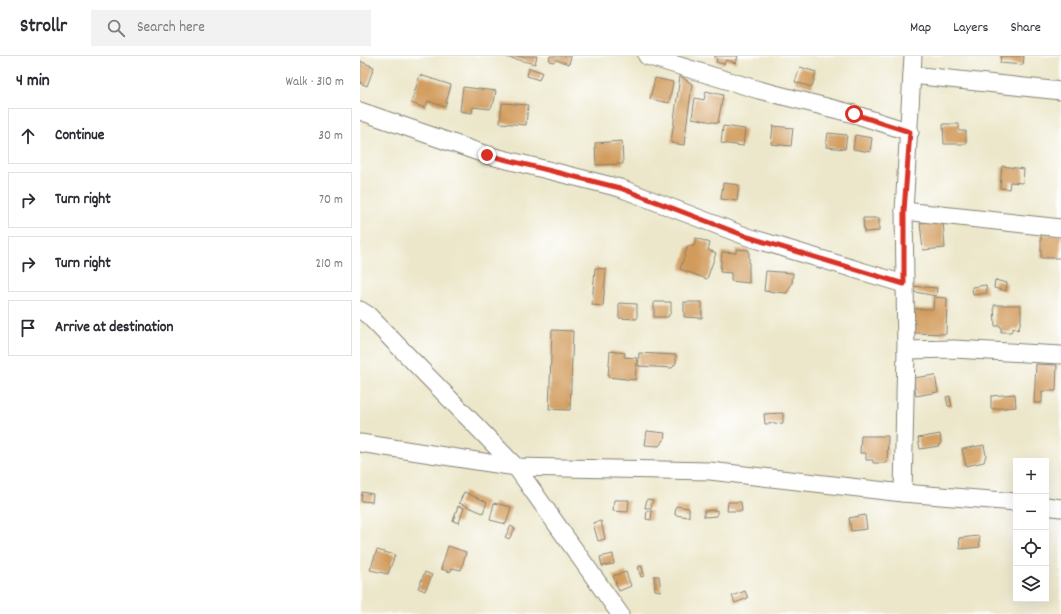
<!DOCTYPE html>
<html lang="en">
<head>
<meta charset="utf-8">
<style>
	:root { --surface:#fff; --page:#f2f2f3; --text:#2b2b33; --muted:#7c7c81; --line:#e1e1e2 }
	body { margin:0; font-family:Dekko,sans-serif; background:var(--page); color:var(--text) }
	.controls { position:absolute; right:12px; bottom:12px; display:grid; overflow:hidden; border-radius:0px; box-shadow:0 4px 16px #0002 }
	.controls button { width:36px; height:36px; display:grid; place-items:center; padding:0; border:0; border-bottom:1px solid var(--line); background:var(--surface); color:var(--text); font:20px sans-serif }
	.stop { position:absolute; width:12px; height:12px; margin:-9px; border:3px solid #d93025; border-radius:50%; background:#fff }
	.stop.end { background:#d93025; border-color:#fff; box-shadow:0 1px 4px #0008 }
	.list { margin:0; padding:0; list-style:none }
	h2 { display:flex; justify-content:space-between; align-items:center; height:52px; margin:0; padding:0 16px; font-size:17px }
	h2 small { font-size:13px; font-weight:400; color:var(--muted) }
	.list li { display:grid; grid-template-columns:26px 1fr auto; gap:12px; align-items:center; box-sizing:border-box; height:56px; margin:0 8px 8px; padding:0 8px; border:1px solid var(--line); border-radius:0px }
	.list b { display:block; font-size:15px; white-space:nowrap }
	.list em { font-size:13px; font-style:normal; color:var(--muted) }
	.icon { flex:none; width:22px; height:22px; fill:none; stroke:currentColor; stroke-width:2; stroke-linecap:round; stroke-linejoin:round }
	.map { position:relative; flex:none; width:701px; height:558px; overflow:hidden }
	header { display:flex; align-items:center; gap:24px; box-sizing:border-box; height:56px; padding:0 20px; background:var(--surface); border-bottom:1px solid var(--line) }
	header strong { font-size:19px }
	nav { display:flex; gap:22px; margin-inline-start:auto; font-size:14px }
	.search { width:280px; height:36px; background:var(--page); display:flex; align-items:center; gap:10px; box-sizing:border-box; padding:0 14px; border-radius:0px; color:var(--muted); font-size:15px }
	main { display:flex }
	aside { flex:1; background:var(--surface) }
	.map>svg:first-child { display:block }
	.building { fill:#d19b5b }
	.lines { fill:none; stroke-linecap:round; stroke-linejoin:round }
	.minor-casing { stroke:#848273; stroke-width:19 }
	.minor { stroke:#fff; stroke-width:17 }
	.route { stroke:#d93025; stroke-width:5 }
</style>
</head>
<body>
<header>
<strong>Strollr</strong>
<div class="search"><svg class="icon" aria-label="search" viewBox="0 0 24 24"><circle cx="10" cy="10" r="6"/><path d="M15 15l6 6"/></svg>Search here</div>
<nav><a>Map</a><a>Layers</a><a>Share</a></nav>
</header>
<main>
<aside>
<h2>4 min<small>Walk · 310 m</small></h2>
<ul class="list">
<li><svg class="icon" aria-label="ahead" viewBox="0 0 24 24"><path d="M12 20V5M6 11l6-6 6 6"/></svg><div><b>Continue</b></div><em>30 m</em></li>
<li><svg class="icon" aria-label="right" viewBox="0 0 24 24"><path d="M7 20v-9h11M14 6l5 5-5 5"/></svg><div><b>Turn right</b></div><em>70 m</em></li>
<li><svg class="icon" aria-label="right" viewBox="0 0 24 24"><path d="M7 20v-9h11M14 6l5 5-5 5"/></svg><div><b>Turn right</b></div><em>210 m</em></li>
<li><svg class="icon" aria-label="arrive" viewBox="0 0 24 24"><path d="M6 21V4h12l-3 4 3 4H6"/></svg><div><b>Arrive at destination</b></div></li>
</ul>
</aside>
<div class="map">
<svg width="701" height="558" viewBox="0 0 701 558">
	<rect width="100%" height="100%" fill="#fff"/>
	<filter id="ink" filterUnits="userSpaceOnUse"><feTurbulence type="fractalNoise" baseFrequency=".025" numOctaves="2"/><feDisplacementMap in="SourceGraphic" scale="8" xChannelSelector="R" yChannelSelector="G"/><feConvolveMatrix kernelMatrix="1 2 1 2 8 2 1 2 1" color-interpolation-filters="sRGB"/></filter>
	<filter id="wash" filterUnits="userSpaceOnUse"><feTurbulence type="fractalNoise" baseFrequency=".012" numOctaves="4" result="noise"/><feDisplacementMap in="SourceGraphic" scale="16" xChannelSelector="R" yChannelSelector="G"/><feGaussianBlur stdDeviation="0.9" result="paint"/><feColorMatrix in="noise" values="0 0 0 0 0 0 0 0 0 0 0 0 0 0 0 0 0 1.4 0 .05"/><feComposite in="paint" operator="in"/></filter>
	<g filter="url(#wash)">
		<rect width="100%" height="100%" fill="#ece7ca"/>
		<g id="blocks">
			<g class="building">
				<polygon points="147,0 177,0 175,8 147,1"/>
				<polygon points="190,0 211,0 209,8 196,4 193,6 189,5"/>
				<polygon points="354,0 378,0 376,7 366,4 364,8 356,6 357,3"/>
				<polygon points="641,0 664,0 663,9 640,7"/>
				<polygon points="0,5 14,11 7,30 0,27"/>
				<polygon points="440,11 456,16 452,31 435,26"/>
				<polygon points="169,12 182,16 179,24 167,20"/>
				<polygon points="60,19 91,29 85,51 68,45 65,52 51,47"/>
				<polygon points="320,20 332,28 324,89 311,87"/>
				<polygon points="295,22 313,26 309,47 290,43"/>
				<polygon points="103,31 136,35 134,46 130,53 113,51 112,57 100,55"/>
				<polygon points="346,35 363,39 358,67 332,62 335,42 344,44"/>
				<polygon points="142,47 168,49 166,69 140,67"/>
				<polygon points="583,68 599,68 599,75 606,75 606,88 584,88"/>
				<polygon points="363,70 385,73 383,90 361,87"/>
				<polygon points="413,70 433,72 431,90 411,88"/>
				<polygon points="468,77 487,79 485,93 466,91"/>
				<polygon points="495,79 512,82 510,96 493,93"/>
				<polygon points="262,85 263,108 236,109 235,87"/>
				<polygon points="642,110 664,113 663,127 650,126 649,133 640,132"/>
				<polygon points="363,127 379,129 377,145 361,143"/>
				<polygon points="503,162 519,162 519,175 504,176"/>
				<polygon points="583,165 585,192 563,194 560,167"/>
				<polygon points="681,178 701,179 701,202 681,202"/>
				<polygon points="336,182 350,187 348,194 356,197 347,223 320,213 328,190 334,190"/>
				<polygon points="376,193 389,194 389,227 371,225 371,217 360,216 362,196 376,197"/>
				<polygon points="235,212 246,213 243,250 232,249"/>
				<polygon points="406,215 433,217 432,227 427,237 404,235"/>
				<polygon points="635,224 647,227 646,235 634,232"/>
				<polygon points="626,229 627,237 613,239 612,231"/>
				<polygon points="551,230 577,232 576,240 550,235"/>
				<polygon points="574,241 587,242 586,278 554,277 554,253 573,253"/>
				<polygon points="294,246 311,246 311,256 308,261 294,261"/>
				<polygon points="324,246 342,246 342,262 324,261"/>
				<polygon points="259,247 277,248 277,263 259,262"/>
				<polygon points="634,249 661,249 661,265 658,274 653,272 651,276 641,276 641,270 635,270"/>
				<polygon points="192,274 213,275 210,354 189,353"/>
				<polygon points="250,295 265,297 264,301 277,302 275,324 248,321"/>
				<polygon points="279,297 316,299 316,307 312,312 278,310"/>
				<polygon points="676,308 697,309 696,335 682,335 682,347 674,347"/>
				<polygon points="575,319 578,336 556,340 553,322"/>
				<polygon points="655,338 656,351 631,353 631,340"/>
				<polygon points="590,340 592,350 588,350 586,341"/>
				<polygon points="423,357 423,367 405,368 404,358"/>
				<polygon points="287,375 305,377 304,384 299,390 285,389"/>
				<polygon points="580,378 581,386 579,390 560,393 558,382"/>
				<polygon points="501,380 528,380 527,407 513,407 513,404 506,404 506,397 500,397"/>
				<polygon points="624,389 626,399 624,406 606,410 602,393"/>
				<polygon points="2,436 13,438 12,446 1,445"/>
				<polygon points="104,436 127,446 123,457 99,447"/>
				<polygon points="287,443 293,444 291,452 285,452"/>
				<polygon points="254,444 269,444 268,456 253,455"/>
				<polygon points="368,446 381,446 382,455 367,455"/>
				<polygon points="134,447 151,451 146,468 130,464"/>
				<polygon points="98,450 104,452 99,467 93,465"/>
				<polygon points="316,450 329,452 329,461 315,459"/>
				<polygon points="357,454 357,460 344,461 344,455"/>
				<polygon points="287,455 292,455 291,464 286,463"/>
				<polygon points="505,459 507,473 491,475 489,462"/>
				<polygon points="241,465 245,483 238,485 233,467"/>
				<polygon points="151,470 155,473 149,483 145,481"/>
				<polygon points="619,480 620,491 600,493 599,482"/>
				<polygon points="88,490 106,496 101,514 92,512 90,516 81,513"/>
				<polygon points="17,494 35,499 28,518 10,514"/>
				<polygon points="253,498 254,508 242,510 240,501"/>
				<polygon points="282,510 284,520 281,521 278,511"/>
				<polygon points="65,516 72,519 65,535 58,532"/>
				<polygon points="266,516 271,530 259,535 253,520"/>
				<polygon points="294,520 299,520 301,535 295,534"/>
				<polygon points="385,535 388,542 375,547 372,540"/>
			</g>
		</g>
	</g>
	<g filter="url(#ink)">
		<use href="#blocks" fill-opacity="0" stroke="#848273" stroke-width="1"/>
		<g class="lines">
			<g class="minor-casing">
				<g id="minor">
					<polyline points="287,0 399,34 494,58 550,76"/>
					<polyline points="552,19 701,35"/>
					<polyline points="0,55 127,99 260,132 388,181 544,228"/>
					<polyline points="544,155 701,172"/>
					<polyline points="0,254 8,259 156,411 260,558"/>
					<polyline points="546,294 594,293 701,299"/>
					<polyline points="0,387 156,411 350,415 543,437 656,446"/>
					<polyline points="543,437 546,294 544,155 553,0"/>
					<polyline points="686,450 701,452"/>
				</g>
			</g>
			<use href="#minor" class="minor"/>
		</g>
	</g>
	<g class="lines" filter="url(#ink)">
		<polyline class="route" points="127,99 260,132 388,181 544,228 544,155 550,76 494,58"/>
	</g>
</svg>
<div class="controls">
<button>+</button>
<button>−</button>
<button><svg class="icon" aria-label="locate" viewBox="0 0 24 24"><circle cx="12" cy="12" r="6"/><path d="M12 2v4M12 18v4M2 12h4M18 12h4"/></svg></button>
<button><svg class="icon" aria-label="layers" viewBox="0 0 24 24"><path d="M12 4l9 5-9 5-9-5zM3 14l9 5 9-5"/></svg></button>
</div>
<div class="stop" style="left:494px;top:58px"></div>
<div class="stop end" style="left:127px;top:99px"></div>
</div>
</main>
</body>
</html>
